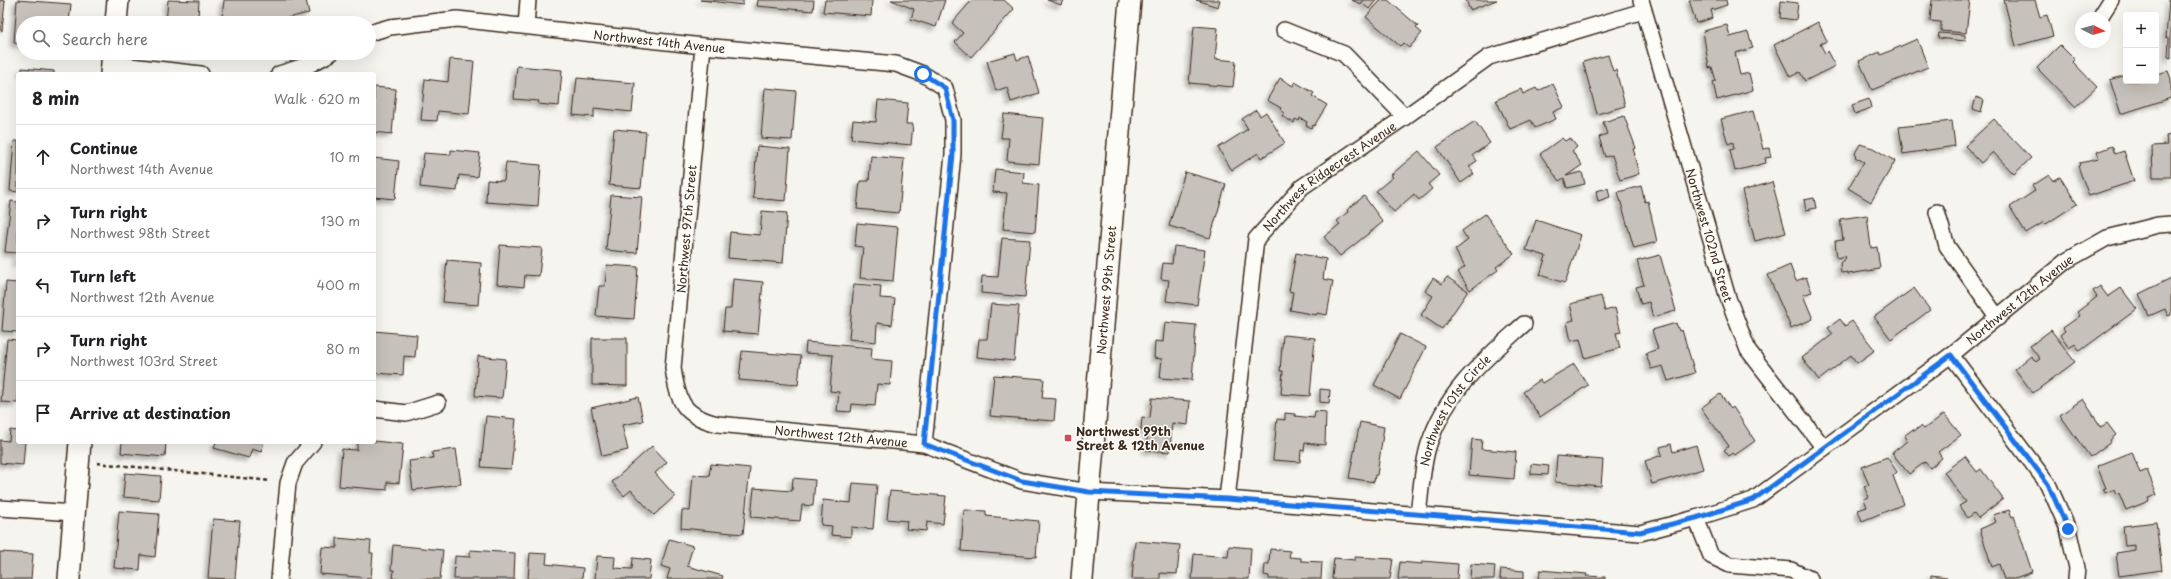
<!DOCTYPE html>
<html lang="en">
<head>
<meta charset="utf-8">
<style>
	:root { --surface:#fff; --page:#f6f6f6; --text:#202124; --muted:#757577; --line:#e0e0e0 }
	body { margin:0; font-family:"Playpen Sans",sans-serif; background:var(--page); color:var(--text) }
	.controls { position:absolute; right:12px; top:12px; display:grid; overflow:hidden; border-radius:4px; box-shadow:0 4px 16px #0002 }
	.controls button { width:36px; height:36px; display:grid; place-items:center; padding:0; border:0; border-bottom:1px solid var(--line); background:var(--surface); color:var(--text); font:20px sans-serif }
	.compass { position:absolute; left:2075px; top:12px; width:36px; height:36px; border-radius:50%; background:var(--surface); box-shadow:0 4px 16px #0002; rotate:95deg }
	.stop { position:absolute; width:12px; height:12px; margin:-9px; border:3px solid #1a73e8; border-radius:50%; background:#fff }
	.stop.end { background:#1a73e8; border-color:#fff; box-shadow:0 1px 4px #0008 }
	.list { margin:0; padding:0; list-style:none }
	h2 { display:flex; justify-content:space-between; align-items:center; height:52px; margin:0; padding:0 16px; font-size:17px }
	h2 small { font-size:13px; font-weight:400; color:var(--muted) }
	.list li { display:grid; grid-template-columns:26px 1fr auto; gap:12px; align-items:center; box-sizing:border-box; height:64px; padding:0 16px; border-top:1px solid var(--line) }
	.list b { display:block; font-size:15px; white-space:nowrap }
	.list p { margin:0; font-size:13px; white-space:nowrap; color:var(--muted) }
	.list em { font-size:13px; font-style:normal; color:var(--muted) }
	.icon { flex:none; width:22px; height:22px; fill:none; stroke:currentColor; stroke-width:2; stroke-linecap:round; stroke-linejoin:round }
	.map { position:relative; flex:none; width:2171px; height:579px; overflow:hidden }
	.search { position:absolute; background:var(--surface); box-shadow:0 4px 16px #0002; left:16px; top:16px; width:360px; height:44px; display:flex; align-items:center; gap:10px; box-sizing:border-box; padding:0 14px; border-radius:22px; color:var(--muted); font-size:15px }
	.panel { position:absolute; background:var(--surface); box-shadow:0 4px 16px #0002; left:16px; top:72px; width:360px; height:372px; border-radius:4px }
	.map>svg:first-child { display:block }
	.building { fill:#c7c1bb; stroke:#3b2a1e; filter:url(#shadow) }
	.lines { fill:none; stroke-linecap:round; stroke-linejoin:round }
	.street-casing { stroke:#3b2a1e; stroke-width:18 }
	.secondary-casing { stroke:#3b2a1e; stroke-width:24 }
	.path { stroke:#3b2a1e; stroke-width:2.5; stroke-dasharray:4 3; stroke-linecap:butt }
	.street { stroke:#fdfcf7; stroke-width:15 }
	.secondary { stroke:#fdfcf7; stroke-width:21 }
	.route { stroke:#1a73e8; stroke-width:5 }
	.poi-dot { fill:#d1495b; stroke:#fdfcf7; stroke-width:1.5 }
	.labels { text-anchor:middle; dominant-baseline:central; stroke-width:3; stroke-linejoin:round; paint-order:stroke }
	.street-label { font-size:12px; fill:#3b2a1e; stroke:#fdfcf7 }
	.poi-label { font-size:12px; font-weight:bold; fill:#3b2a1e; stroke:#fdfcf7; text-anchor:start }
</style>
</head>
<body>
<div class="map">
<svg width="2171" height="579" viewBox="0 0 2171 579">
	<defs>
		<filter id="shadow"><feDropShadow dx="-3.5" dy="3.5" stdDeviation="2" flood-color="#0004"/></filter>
	</defs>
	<rect width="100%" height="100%" fill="#f5f4ee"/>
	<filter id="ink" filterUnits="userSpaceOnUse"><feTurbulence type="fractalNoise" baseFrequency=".025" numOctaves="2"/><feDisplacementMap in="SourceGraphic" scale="8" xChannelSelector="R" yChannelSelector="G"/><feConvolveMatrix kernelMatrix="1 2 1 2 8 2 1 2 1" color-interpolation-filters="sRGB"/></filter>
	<g filter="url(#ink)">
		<g class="building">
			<polygon points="0,0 5,1 2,31 0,30"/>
			<polygon points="17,0 71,4 69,23 23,23 23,44 14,43"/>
			<polygon points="168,0 199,1 198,19 191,18 191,23 166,23"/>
			<polygon points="224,0 306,0 309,13 269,22 222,17"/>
			<polygon points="700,0 743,0 743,5"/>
			<polygon points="758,0 814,0 813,11 757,6"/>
			<polygon points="825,0 872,0 871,16 823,12"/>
			<polygon points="891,0 945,0 936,27 911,19 914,9"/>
			<polygon points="972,0 1004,0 1014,9 971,57 955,42 963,33 952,23"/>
			<polygon points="1047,0 1063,0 1061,5"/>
			<polygon points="1196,0 1220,0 1218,7"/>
			<polygon points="1351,0 1363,0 1361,4"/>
			<polygon points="1364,0 1376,0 1369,9 1362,3"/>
			<polygon points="1381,0 1388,0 1418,26 1416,28 1422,33 1409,48 1403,43 1400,46 1366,17"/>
			<polygon points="1466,0 1497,0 1470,10"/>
			<polygon points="1689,0 1726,0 1727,5 1711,10 1713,18 1696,23"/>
			<polygon points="1932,0 1970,0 1966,33 1941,31 1941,22 1930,21"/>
			<polygon points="2004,0 2035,0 2040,17 2047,15 2053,36 2016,46"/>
			<polygon points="2169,0 2171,0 2171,58 2168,57 2169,38 2166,37"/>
			<polygon points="1781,1 1798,3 1796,20 1780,18"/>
			<polygon points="1818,22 1827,41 1820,44 1825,53 1827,51 1835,66 1805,81 1800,72 1790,77 1774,45"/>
			<polygon points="1727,25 1730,37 1748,32 1753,48 1735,53 1740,75 1749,73 1753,90 1717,100 1713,82 1716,81 1712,67 1709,68 1703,31"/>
			<polygon points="1194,26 1218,28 1215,59 1236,61 1233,87 1189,83"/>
			<polygon points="1939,33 1965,35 1965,41 1938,38"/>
			<polygon points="1917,39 1928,67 1872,90 1859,61 1880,52 1881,55"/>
			<polygon points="2060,45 2075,60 2073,62 2097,87 2075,107 2037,68"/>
			<polygon points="1015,53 1017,60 1028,56 1039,93 1011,102 1007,87 996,91 987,61"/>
			<polygon points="1608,55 1613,71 1616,70 1625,106 1597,114 1583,62"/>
			<polygon points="450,59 474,61 469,114 438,111 437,121 421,120 425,79 448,82"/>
			<polygon points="517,66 562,70 559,106 538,104 539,101 514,99"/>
			<polygon points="22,68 54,71 54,74 22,74"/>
			<polygon points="2168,71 2171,79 2171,98 2121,114 2110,80 2126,75 2126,81 2156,81 2156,74"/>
			<polygon points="577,78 635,83 632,112 594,108 594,117 573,115"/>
			<polygon points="1280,78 1293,86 1295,82 1314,93 1312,96 1327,105 1314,126 1313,125 1311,128 1306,125 1307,122 1300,118 1299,121 1295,119 1294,123 1282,116 1284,113 1280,110 1281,108 1267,100"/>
			<polygon points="1553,84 1564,107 1553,112 1556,119 1535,128 1531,120 1510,129 1496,100 1521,89 1523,94 1536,88 1538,91"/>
			<polygon points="374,87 396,89 392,134 374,132"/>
			<polygon points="765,88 796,91 792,140 761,138"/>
			<polygon points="1976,97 1984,100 1981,112 1973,109"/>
			<polygon points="1869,99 1871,108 1855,114 1852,105"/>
			<polygon points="878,100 908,103 906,124 913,124 911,145 851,139 853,120 876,122"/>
			<polygon points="1256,110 1260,116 1266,112 1285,143 1261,158 1258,153 1232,170 1218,148 1248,129 1242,119"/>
			<polygon points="1753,111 1763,149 1769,148 1771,157 1765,158 1766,163 1735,171 1730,150 1734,149 1733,142 1728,144 1721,119"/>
			<polygon points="1004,114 1043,118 1039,164 1007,161 1009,138 1001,138"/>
			<polygon points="1624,116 1636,148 1633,149 1635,155 1634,155 1639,174 1620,180 1612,155 1605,157 1599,137 1607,134 1603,122"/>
			<polygon points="1994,119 2031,158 2014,174 1993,152 1981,163 1965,146"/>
			<polygon points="1475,121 1490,143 1473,155 1477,161 1469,166 1474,174 1461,183 1437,147"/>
			<polygon points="1952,121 1955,146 1903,154 1899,127"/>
			<polygon points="614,129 646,132 641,188 609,185"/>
			<polygon points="2171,135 2171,177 2153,177 2152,146 2167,145 2166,136"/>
			<polygon points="1562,138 1565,141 1570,138 1577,147 1572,151 1582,165 1566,176 1582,172 1585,184 1567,188 1564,178 1559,181 1540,154"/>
			<polygon points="14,141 18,141 18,192 10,191"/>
			<polygon points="1860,144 1873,148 1895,161 1871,202 1848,188 1864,162 1855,157 1857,155 1855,153"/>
			<polygon points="757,146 790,149 786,201 753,198"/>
			<polygon points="2112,146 2115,154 2124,151 2134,181 2089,196 2078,166 2080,165 2079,163 2099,159 2097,152"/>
			<polygon points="451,150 480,153 477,177 459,175 457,191 420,187 424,153 451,155"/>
			<polygon points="1419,151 1439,175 1428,184 1432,189 1419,200 1414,194 1394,212 1376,191 1393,177 1391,175"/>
			<polygon points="871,156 904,159 899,213 857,209 860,181 869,181"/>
			<polygon points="374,158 399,161 395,199 374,197"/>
			<polygon points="506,162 541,165 538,206 486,202 487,180 504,181"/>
			<polygon points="995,169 1024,172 1023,183 1039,185 1035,232 1003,229 1007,193 993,192"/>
			<polygon points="1185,172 1226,184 1210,238 1169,226"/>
			<polygon points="2049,175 2053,181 2060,177 2077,204 2046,224 2044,222 2026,233 2010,207 2035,191 2032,186"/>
			<polygon points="1772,182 1786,233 1755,241 1742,191"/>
			<polygon points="1641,186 1645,202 1648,201 1657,242 1634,248 1618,192"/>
			<polygon points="1608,188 1610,197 1598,201 1596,191"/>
			<polygon points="611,195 642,197 637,253 606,250"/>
			<polygon points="1364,196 1383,222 1340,256 1324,237 1340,224 1337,221 1348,212 1347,210"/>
			<polygon points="1814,198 1816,208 1806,210 1804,200"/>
			<polygon points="11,201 18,202 18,264 16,264 17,253 5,252"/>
			<polygon points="762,211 787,213 783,263 728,258 730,232 760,235"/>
			<polygon points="1485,214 1514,254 1496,267 1498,270 1470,290 1458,272 1465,267 1455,250 1468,240 1462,231"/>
			<polygon points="1867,215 1871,248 1877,247 1880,269 1848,274 1848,272 1841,273 1840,263 1846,258 1845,256 1837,258 1835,241 1843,240 1840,219"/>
			<polygon points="1536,220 1581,235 1565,283 1540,275 1546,256 1526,250"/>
			<polygon points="857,223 898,227 893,281 860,278 863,247 855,246"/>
			<polygon points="1002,238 1030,240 1025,297 981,293 982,276 998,277"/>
			<polygon points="500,245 542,248 539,276 525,275 524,287 497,284"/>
			<polygon points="1174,246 1205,250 1197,305 1166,301 1169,280 1161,279 1163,263 1172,264"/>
			<polygon points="1296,253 1326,259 1323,279 1333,281 1327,315 1317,313 1316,315 1290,310 1293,292 1289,291"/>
			<polygon points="1660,255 1676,311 1653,317 1649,302 1641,304 1636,287 1644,285 1637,261"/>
			<polygon points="447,260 481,263 478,305 443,302"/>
			<polygon points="607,265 638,267 634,319 596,316 599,286 605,286"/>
			<polygon points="1790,265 1796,281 1806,277 1812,292 1803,295 1813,319 1791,328 1768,275"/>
			<polygon points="1447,277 1468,291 1442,329 1421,315 1433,296 1425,291 1433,278 1442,284"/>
			<polygon points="2171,278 2171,315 2168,316 2165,309 2149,316 2139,294"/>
			<polygon points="733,279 763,282 758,334 723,331 725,309 731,309"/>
			<polygon points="6,282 18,283 18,332 2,331"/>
			<polygon points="854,284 881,286 880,298 895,299 892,325 877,323 876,342 849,339"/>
			<polygon points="2100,286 2108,297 2121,288 2137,309 2080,351 2075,344 2069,348 2060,335 2065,331 2063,328 2080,316 2077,312 2097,297 2093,291"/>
			<polygon points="1914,288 1930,310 1891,339 1874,317"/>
			<polygon points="1601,296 1605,311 1615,308 1621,332 1616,333 1620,348 1585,358 1580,339 1571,341 1567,322 1574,320 1570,304"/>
			<polygon points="991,304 1019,306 1014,361 977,357 979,339 987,339"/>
			<polygon points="1840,319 1845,326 1852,321 1875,350 1857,363 1851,355 1819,380 1802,358 1833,334 1828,328"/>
			<polygon points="1165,322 1196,325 1192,380 1160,378 1162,359 1154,358 1155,341 1163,342"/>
			<polygon points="1676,323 1679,331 1682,330 1695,373 1668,381 1663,366 1651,369 1646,353 1658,349 1652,330"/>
			<polygon points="2051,330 2075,362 2033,393 2015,369 2031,356 2036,362 2040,359 2030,346"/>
			<polygon points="374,331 417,335 415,357 404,356 403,375 374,373"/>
			<polygon points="1400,334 1426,347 1400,399 1374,385"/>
			<polygon points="1283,335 1315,338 1310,396 1281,394 1283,371 1280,371"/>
			<polygon points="592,338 627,338 627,386 592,385"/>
			<polygon points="7,339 18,340 18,403 1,402"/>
			<polygon points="806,342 872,348 871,359 892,361 890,385 877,384 875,406 852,404 851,412 837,411 839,392 830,391 833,355 805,353"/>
			<polygon points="742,351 801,356 798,385 739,380"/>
			<polygon points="478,356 506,359 502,398 475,396"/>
			<polygon points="1574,364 1588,385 1540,417 1523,392 1540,380 1542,383"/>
			<polygon points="994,375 1044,379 1042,398 1056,399 1054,421 990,416"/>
			<polygon points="1320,389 1330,390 1329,403 1320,402"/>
			<polygon points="1720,394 1731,409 1733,407 1755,441 1735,455 1733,453 1729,456 1724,450 1729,446 1701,408"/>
			<polygon points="638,397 643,421 622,425 628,450 602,456 591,408"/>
			<polygon points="1152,398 1190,401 1188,425 1172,423 1170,452 1146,450 1148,431 1141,430 1142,417 1150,418"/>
			<polygon points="2083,399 2101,427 2107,423 2116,435 2110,440 2111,442 2090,457 2060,415"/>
			<polygon points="1315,411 1326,412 1325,445 1305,443 1304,451 1301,450 1300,462 1273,460 1277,419 1285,420 1285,413 1295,414 1295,416 1314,418"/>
			<polygon points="1944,414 1961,435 1938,452 1942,458 1930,468 1925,462 1909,474 1892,453 1907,441 1904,436 1913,429 1914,431 1921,426 1924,429"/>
			<polygon points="486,416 516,419 511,469 481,467"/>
			<polygon points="1360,422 1384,427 1377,475 1375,475 1374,482 1349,478"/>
			<polygon points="10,430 18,431 18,442 25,442 23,465 0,463 0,440 9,441"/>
			<polygon points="1472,439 1482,440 1481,449 1516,452 1514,479 1469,475"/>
			<polygon points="374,441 403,444 399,483 387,482 387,490 339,486 342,449 357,450 357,442"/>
			<polygon points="122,442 166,442 165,457 121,453"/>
			<polygon points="216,442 264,442 261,452 252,449 249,458 214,448"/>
			<polygon points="1671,444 1673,452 1696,445 1703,469 1652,484 1645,461 1662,455 1660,447"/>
			<polygon points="652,446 667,462 655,473 675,496 654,515 631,490 624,496 612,482"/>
			<polygon points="456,449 461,484 413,490 409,461 433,458 432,452"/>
			<polygon points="2132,452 2140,473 2147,470 2157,495 2148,498 2149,501 2126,510 2119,493 2117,494 2115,489 2105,493 2103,489 2106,488 2097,466"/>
			<polygon points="1557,456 1603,460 1601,486 1555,482"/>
			<polygon points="1965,456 1977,472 1981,469 2003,499 1978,518 1974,513 1968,518 1959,506 1966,502 1944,472"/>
			<polygon points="1887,457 1897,472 1893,476 1904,504 1862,521 1858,510 1867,507 1864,499 1869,497 1864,487 1869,485 1862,467"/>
			<polygon points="711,464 750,468 743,534 681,528 682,510 690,511 693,475 709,476"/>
			<polygon points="1531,464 1549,466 1548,475 1531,474"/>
			<polygon points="125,473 161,476 159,500 123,497"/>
			<polygon points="793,478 815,480 813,506 802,505 800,521 751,517 754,488 792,491"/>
			<polygon points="853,483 877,485 873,529 851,527 851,537 831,535 832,526 821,525 823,500 851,503"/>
			<polygon points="890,491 946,496 943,524 927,522 926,531 906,529 907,521 887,519"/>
			<polygon points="964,510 986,511 986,516 1039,521 1036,557 961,551"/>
			<polygon points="2009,510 2012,517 2014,516 2032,572 2012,579 2004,579 1999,564 1992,567 1980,529 1996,522 1993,515"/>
			<polygon points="119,511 159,514 155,557 141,555 140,570 114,568"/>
			<polygon points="213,519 240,521 235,579 208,578"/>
			<polygon points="2156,522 2162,570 2119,576 2116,553 2135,550 2135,545 2125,546 2123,526"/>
			<polygon points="337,538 371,541 370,553 373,553 371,578 320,574 322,547 337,548"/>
			<polygon points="669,539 693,546 687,566 723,576 722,579 667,579 670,569 661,566"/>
			<polygon points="1135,541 1180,545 1177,574 1160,573 1160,579 1132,579"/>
			<polygon points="393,545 443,550 440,579 393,579 394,570 391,570"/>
			<polygon points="1229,546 1251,548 1249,579 1192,579 1194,554 1228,557"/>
			<polygon points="1270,549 1290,551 1289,557 1301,558 1301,561 1322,562 1321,579 1269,579 1269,576 1264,575 1265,564 1269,564"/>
			<polygon points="470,550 515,553 514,579 454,579 455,556 470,557"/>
			<polygon points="0,552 33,554 31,579 0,579"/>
			<polygon points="530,553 547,554 546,564 583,568 582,579 528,579"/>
			<polygon points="597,556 615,557 614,568 632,569 633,558 651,560 649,579 595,579"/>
			<polygon points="1355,557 1393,559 1390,579 1332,579 1334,558 1355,560"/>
			<polygon points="1422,561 1458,564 1457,579 1398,579 1400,562 1422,564"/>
			<polygon points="1471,564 1495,566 1494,579 1470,579"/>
			<polygon points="1501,569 1524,571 1524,579 1500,579"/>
			<polygon points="1540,570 1587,574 1586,576 1605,577 1605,579 1539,579"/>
			<polygon points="1931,575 1947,577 1947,579 1931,579"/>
		</g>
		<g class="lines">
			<g class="street-casing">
				<g id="street">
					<path id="s1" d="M 1641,0 L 1728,298 L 1748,350 L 1824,448"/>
					<polyline points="2102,14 2111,0"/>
					<polyline points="526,26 528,0"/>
					<polyline points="1284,30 1344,54 1405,117"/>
					<path id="s2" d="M 369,33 L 390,27 L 457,19 L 703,46 L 896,64 L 923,74 L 945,88 L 953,120 L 953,154 L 924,444"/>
					<path id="s3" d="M 703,46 L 673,368 C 678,402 683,416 718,424 L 924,444 L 1022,481 L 1089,492 L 1227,499 L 1640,533 L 1696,518 L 1753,500 L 1951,355 L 2066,261 L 2107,238 L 2158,225 L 2171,224"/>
					<polyline points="112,64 201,74"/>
					<polyline points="279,74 311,64 331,53"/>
					<polyline points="1937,212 1947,246 1998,318"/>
					<polyline points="1951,355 2048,484 2068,529 2077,568 2076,579"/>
					<polyline points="374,409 406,413 438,403"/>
					<path id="s4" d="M 1227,499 L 1256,239 L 1302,187 L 1405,117 L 1489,57 L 1643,11"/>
					<polyline points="0,508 74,513"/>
					<path id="s5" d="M 1418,514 C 1421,493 1422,465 1429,444 C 1447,390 1483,361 1524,324"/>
					<polyline points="1696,518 1711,556 1730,565 1791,570 1810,579"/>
					<polyline points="279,579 288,483 295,463 313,442"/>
				</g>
			</g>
			<g class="secondary-casing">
				<g id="secondary">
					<polyline points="116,23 118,0"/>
					<polyline points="111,74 113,53"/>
					<polyline points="69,579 80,442"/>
					<path id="s6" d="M 1082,579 L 1130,0"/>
				</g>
			</g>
			<polyline class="path" points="97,463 271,481"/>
			<use href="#street" class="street"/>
			<use href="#secondary" class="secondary"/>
		</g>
	</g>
	<g class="lines" filter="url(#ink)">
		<polyline class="route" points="923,74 945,88 953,120 953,154 924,444 1022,481 1089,492 1227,499 1640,532 1696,518 1753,500 1951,355 2048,484 2068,529"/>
	</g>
	<rect class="poi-dot" x="1064" y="434" width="8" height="8" rx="2"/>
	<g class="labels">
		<g class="street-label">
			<text stroke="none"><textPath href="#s2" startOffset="293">Northwest 14th Avenue</textPath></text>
			<text stroke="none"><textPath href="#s4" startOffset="359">Northwest Ridgecrest Avenue</textPath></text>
			<text transform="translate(686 229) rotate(-85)">Northwest 97th Street</text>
			<text stroke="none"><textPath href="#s1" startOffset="245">Northwest 102nd Street</textPath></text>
			<text stroke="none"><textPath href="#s6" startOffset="290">Northwest 99th Street</textPath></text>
			<text stroke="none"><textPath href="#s3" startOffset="1786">Northwest 12th Avenue</textPath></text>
			<text stroke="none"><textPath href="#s5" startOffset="113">Northwest 101st Circle</textPath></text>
			<text stroke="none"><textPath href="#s3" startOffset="526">Northwest 12th Avenue</textPath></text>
		</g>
		<g class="poi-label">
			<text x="1076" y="431">Northwest 99th<tspan x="1076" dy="14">Street &amp; 12th Avenue</tspan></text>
		</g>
	</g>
</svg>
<div class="controls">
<button>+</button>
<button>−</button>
</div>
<svg class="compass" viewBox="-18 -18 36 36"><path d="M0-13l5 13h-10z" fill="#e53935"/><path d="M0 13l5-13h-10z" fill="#757577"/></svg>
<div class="stop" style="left:923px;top:74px"></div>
<div class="stop end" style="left:2068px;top:529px"></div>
<div class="search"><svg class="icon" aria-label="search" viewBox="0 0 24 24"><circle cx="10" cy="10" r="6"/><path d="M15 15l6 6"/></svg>Search here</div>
<section class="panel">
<h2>8 min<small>Walk · 620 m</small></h2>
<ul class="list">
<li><svg class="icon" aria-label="ahead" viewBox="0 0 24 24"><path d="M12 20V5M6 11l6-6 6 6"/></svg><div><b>Continue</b><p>Northwest 14th Avenue</p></div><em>10 m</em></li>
<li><svg class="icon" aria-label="right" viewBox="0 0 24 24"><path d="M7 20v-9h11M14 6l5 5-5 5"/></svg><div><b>Turn right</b><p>Northwest 98th Street</p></div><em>130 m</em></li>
<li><svg class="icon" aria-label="left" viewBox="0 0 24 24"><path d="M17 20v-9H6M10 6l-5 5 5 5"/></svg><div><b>Turn left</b><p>Northwest 12th Avenue</p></div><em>400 m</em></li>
<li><svg class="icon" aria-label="right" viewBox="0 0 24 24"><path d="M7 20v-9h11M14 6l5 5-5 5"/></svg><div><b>Turn right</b><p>Northwest 103rd Street</p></div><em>80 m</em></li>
<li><svg class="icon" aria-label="arrive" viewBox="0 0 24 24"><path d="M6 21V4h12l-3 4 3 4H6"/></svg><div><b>Arrive at destination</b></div></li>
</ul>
</section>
</div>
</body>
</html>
